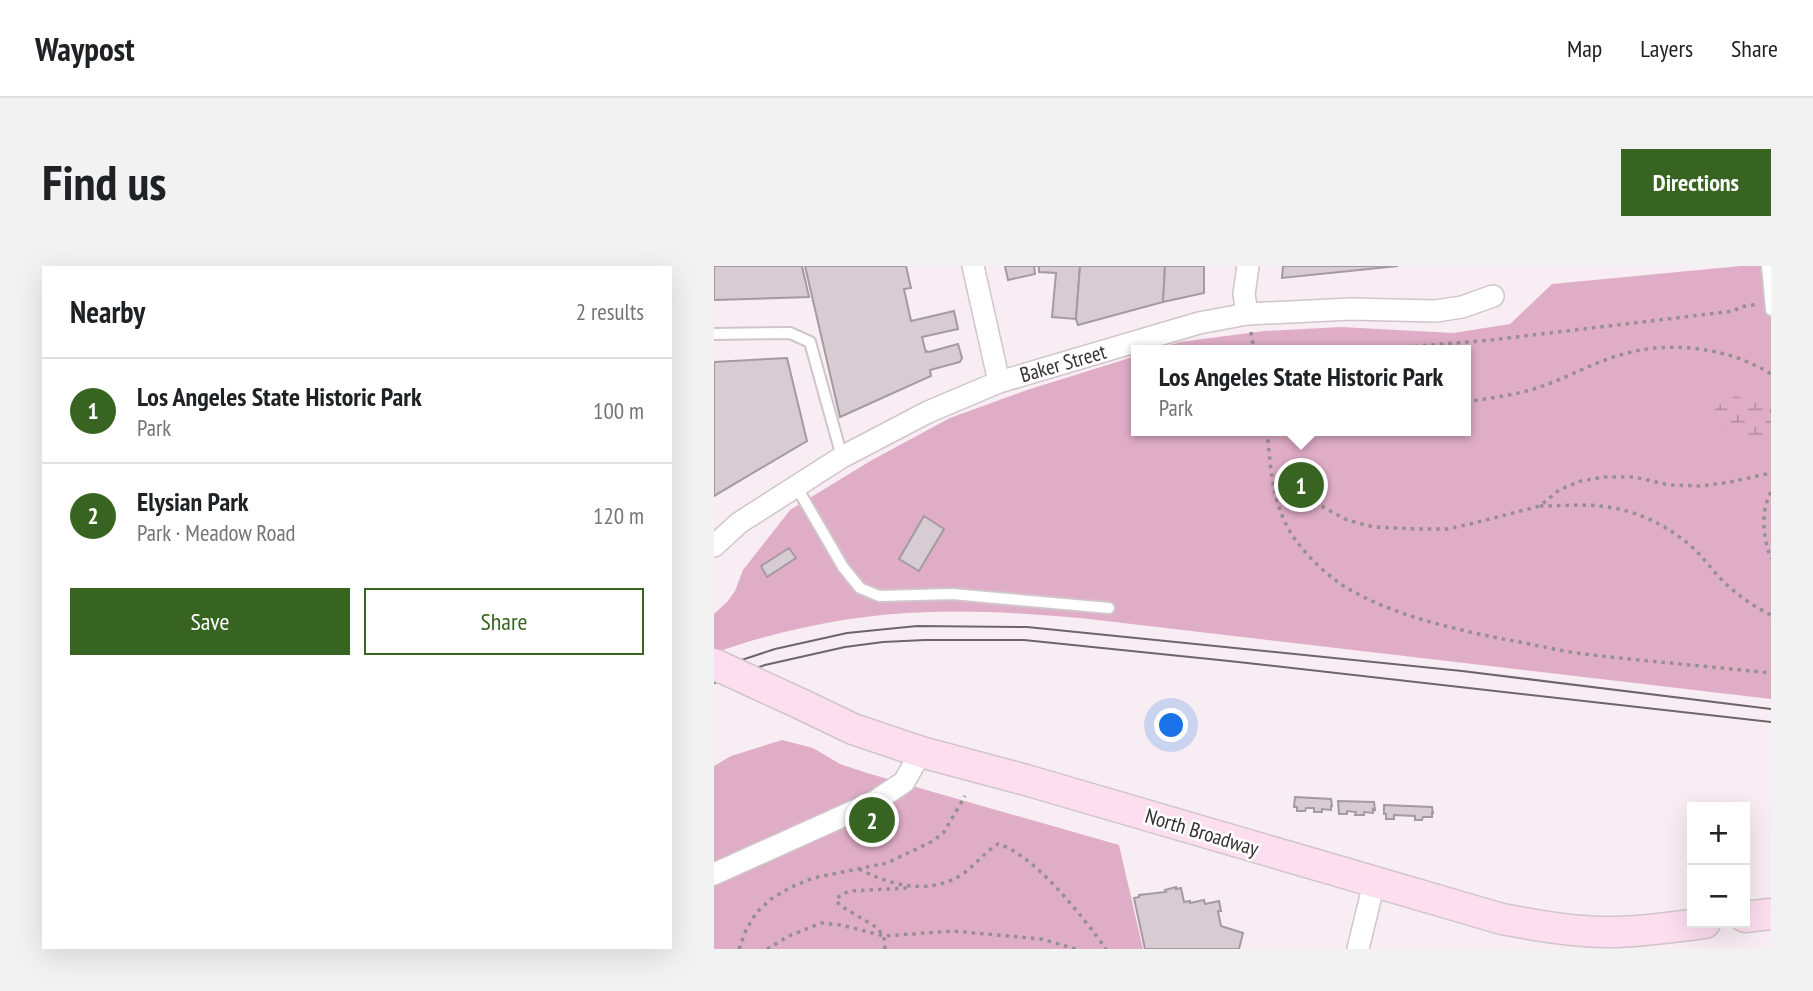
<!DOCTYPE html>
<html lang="en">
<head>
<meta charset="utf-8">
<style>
	:root { --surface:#fff; --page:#f2f2f2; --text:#202124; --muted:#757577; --line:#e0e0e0; --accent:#386422 }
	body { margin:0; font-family:"PT Sans Narrow",sans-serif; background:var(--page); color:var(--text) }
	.controls { position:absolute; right:21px; bottom:21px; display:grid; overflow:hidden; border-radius:0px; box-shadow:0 7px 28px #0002 }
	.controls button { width:63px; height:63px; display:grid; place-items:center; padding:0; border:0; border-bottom:2px solid var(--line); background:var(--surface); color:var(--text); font:35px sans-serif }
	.you { position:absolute; left:458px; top:460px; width:24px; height:24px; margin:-18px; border:5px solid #fff; border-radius:50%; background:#1a73e8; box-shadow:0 0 0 10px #1a73e833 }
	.badge { display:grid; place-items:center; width:46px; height:46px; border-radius:50%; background:var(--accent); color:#fff; font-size:23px; font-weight:700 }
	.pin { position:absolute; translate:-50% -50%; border:4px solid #fff; box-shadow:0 2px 7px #0006 }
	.popup { position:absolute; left:417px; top:79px; width:340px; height:91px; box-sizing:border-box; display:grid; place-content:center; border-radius:0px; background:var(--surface); filter:drop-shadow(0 2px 5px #0005); font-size:23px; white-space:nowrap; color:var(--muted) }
	.popup b { font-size:26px; color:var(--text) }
	.popup::after { content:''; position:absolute; left:50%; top:100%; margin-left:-14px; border:14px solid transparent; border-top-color:var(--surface) }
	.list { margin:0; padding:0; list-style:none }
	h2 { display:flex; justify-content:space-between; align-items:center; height:91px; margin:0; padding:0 28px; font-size:30px }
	h2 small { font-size:23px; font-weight:400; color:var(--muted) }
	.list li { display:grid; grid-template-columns:46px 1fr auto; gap:21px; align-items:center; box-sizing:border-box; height:105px; padding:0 28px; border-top:2px solid var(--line) }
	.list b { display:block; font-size:26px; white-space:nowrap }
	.list p { margin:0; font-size:23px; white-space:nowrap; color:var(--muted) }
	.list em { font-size:23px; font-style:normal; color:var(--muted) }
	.actions { display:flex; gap:14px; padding:21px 28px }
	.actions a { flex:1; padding:16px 0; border:2px solid var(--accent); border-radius:0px; text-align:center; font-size:24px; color:var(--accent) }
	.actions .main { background:var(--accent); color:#fff }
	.map { position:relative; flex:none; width:1057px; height:683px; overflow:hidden; border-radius:0px }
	header { display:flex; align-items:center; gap:42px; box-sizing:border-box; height:98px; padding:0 35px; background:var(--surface); border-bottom:2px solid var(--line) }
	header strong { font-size:33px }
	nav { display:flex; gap:38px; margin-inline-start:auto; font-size:24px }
	.intro { display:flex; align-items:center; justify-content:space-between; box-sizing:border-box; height:168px; padding:0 42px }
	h1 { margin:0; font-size:49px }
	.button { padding:18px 32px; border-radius:0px; background:var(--accent); color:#fff; font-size:24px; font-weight:700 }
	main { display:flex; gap:42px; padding:0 42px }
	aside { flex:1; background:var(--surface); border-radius:0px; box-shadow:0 7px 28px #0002 }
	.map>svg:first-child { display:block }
	.green { fill:#e0adc7 }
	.wetland { fill:url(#wetland-marsh) }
	.building { fill:#d7ccd1; stroke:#a49a9f; stroke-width:2 }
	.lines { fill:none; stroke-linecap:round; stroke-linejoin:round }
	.service-casing { stroke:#d0c5ca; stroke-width:14 }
	.minor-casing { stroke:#d0c5ca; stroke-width:24 }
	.secondary-casing { stroke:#d0c5ca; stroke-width:33 }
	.path { stroke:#968f92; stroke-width:3.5; stroke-dasharray:3.5 5; stroke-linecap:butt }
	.service { stroke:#fff; stroke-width:10 }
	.minor { stroke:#fff; stroke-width:21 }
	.secondary { stroke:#fcdeee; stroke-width:30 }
	.tram { stroke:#6c6669; stroke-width:2 }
	.secondary-bridge-casing { stroke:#d0c5ca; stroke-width:33; stroke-linecap:butt }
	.secondary-bridge { stroke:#fcdeee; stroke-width:30 }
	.labels { text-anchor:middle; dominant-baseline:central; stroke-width:5; stroke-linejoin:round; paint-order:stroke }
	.street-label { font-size:21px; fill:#353133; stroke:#fff }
</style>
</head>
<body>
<header>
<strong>Waypost</strong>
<nav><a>Map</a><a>Layers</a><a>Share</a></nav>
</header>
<div class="intro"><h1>Find us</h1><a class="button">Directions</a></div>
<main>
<aside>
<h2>Nearby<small>2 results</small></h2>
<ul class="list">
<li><span class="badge">1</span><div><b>Los Angeles State Historic Park</b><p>Park</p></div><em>100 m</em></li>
<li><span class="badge">2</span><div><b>Elysian Park</b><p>Park · Meadow Road</p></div><em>120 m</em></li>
</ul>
<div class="actions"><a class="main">Save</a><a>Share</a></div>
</aside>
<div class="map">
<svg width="1057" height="683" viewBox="0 0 1057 683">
	<defs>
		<pattern id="wetland-marsh" width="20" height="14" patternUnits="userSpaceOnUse" patternTransform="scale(1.75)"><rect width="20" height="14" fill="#e0adc7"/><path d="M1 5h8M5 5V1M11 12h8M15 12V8" fill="none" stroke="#b68da2"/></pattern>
	</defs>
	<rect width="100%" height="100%" fill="#f8edf2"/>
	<g class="green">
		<path d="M 1027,0 L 1057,0 L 1057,433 L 375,353 C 321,348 268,344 214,346 C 142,348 68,363 0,387 L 0,348 L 13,336 L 21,325 L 29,304 L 76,244 L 158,194 L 236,152 L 313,124 L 422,90 L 422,165 L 752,165 L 752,84 L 440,84 L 466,76 L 550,65 L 627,61 L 739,67 L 796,58 L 838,18 Z"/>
		<polygon points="68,474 99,482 126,498 153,507 405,579 429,683 0,683 0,500 17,490"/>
	</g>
	<path class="wetland" d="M 1022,130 L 1041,136 L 1057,150 L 1057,174 C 1045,177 1015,170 1006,161 C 1001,156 1000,153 998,146 L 1008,137 Z"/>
	<g class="building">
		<polygon points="0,0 88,0 95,31 0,34"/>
		<polygon points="91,0 192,0 197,22 190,23 197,55 240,45 244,63 208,71 212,87 212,85 215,86 244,78 248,92 246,96 216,104 217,110 126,151"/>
		<polygon points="291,0 325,0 320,0 321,8 294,14"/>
		<polygon points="325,0 366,0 362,53 338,51 342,7 325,6"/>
		<polygon points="366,0 451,0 449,36 364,59 362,53"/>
		<polygon points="451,0 490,0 490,27 449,36"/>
		<polygon points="569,0 684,0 568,12"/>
		<polygon points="73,92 93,175 0,230 0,96"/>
		<polygon points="210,250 230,263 205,305 185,293"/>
		<polygon points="75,282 82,292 53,311 47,300"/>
		<polygon points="581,531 617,533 618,540 617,540 617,544 608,543 608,546 600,546 600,542 592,542 591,545 583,545 583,541 580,541"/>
		<polygon points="624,535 660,536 661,544 659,543 659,547 650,546 650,549 641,549 642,546 633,545 633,548 625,548"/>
		<polygon points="670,539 718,541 719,547 718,547 718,551 709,551 708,554 701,554 701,550 680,549 680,553 672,553 672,548 670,548"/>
		<polygon points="462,621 462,623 467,622 470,636 476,635 476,637 490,634 491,638 505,635 507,645 504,645 507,660 529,667 525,683 431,683 420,632 425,631 425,629 452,626 451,624"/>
	</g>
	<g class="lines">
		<g class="service-casing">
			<g id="service">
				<polyline points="1053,0 1057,44"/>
				<polyline points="0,68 76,67 96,76 128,191"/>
				<polyline points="82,220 129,301 146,322 165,330 238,328 395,342"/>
			</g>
		</g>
		<g class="minor-casing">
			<g id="minor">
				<polyline points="259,0 285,116"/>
				<polyline points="533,48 530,28 534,0"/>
				<polyline points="0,280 25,257 128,191 214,146 285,116 485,57 533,48 637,43 722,45 748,41 779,30"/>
				<polyline points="0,608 160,536 190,516 207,486"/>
				<polyline points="644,683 660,617"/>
			</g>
		</g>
		<g class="secondary-casing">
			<g id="secondary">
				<path d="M 89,439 L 139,463 L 207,486 L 312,514 L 788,653 C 826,660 864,667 903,666 C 933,665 962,661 991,657"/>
				<polyline points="1031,651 1057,648"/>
			</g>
		</g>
		<g class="path">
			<polyline points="537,66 540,84"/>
			<polyline points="658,84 777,74 1020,45 1026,41 1045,38"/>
			<path d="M 752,136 C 776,132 802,129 826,121 C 853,112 878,97 906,89 C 955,74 1014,81 1057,108"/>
			<polyline points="1056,145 1057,145"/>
			<path d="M 553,165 C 557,203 558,243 583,276 C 595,292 616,312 633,322 C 681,350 736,362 789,373 C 813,377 837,383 862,387 C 927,395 992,400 1057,407"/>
			<polyline points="560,224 587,229 633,254 660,261 704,263 733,263 756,258 826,240 845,224 867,215 890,211 920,211 955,219 988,220 1016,216 1057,207"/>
			<path d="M 1057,226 C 1046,247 1049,271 1057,293"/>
			<path d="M 826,240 C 846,240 867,238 886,240 C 920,243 954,259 979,282 C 991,293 1000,307 1012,318 C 1026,331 1041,341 1057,349"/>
			<path d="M 145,603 C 178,620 217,630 250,607 C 262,598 271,586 284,578 C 320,588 370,652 392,683"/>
			<polyline points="25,683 32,664 42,647 57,633 77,621 99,612 173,597 219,575 230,566 251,530"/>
			<polyline points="53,683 75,670 107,657 127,659 170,670 239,665 327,673 362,683"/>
			<polyline points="171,683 170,670 162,661 127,640 122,635 126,629 136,625 193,622"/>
		</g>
		<use href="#service" class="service"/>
		<use href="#minor" class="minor"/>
		<use href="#secondary" class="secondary"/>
		<g class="tram">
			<polyline points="0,403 61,383 133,367 203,360 313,361 748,405 1057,443"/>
			<polyline points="0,417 51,399 131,381 169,376 211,374 310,374 515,395 1057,456"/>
		</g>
		<g class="secondary-bridge-casing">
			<polyline id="secondary-bridge" points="0,398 89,439"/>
		</g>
		<use href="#secondary-bridge" class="secondary-bridge"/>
	</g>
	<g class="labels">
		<g class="street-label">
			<text transform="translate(349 97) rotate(-16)">Baker Street</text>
			<text transform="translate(488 566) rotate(17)">North Broadway</text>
		</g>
	</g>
</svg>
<div class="controls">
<button>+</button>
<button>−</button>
</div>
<div class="you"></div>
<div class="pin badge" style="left:587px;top:219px">1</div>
<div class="popup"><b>Los Angeles State Historic Park</b>Park</div>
<div class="pin badge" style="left:158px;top:554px">2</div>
</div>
</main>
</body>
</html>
